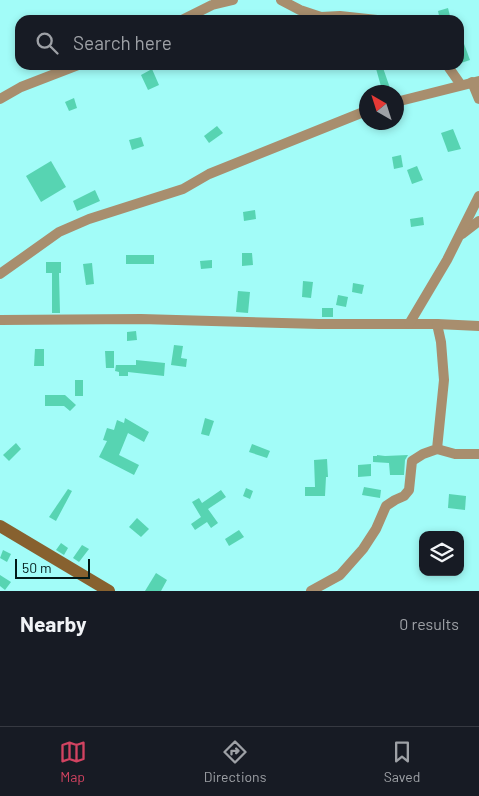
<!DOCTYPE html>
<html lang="en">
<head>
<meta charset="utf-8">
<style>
	:root { --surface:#171b24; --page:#20242c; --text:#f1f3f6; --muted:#9ea1a6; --line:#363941; --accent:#d24361 }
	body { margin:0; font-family:Barlow,sans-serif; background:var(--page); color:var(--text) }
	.controls { position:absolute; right:15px; bottom:15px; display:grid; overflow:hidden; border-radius:10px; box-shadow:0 2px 8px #0003 }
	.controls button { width:45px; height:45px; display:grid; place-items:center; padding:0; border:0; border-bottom:1px solid var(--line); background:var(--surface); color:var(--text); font:25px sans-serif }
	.compass { position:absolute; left:359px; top:85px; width:45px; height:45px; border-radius:50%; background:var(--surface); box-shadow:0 2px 8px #0003; rotate:321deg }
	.scale { position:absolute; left:15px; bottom:12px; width:75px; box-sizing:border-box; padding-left:5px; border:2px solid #001a19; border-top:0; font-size:14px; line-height:18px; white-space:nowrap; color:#001a19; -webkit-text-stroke:4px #a2fcf8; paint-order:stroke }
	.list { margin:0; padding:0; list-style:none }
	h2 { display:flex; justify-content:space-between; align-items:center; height:65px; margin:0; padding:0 20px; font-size:21px }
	h2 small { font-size:16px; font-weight:400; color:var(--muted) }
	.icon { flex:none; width:28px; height:28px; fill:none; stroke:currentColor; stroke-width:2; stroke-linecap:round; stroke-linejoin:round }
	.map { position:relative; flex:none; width:479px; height:591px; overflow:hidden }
	.search { position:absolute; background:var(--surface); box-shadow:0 2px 8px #0003; left:15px; right:15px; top:15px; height:55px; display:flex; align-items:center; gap:12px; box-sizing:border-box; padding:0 18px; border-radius:15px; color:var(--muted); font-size:19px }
	.sheet { height:135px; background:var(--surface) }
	nav { display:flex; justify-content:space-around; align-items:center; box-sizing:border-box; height:70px; border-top:1px solid var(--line); background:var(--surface); font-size:14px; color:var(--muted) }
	nav a { display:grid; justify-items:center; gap:2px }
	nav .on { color:var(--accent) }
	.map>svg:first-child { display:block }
	.building { fill:#57d4b2 }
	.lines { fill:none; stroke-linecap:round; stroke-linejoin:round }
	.minor { stroke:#a88e6e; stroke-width:10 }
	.secondary { stroke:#87612f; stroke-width:12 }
</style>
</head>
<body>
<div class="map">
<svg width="479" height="591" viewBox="0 0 479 591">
	<rect width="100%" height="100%" fill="#a2fcf8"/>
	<g class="building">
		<polygon points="448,8 451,20 440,20 438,11"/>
		<polygon points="459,33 460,33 470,60 461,63 459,57"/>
		<polygon points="375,65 382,65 390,88 382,90"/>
		<polygon points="152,69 159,85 148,90 141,75"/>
		<polygon points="74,98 77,108 69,111 65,102"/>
		<polygon points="217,126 223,133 209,143 204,136"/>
		<polygon points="453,129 461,149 448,152 441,133"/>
		<polygon points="141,137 144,146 132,150 129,140"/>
		<polygon points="401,155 403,167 394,169 392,157"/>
		<polygon points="51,161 66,187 41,202 26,176"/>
		<polygon points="417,166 423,180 412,184 407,170"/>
		<polygon points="95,190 100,201 77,211 73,201"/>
		<polygon points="255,210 256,219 244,221 243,212"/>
		<polygon points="423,217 424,225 411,227 410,219"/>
		<polygon points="242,253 252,253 253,265 242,266"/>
		<rect x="126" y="255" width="28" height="9"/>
		<polygon points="212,260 212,268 201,269 200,261"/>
		<polygon points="46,262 61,262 61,273 59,273 60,313 52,313 52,273 46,273"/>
		<polygon points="92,263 94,284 86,285 83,264"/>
		<polygon points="303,281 313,282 311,298 302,297"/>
		<polygon points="353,283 364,285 362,294 352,292"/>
		<polygon points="238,291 250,292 248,313 236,312"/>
		<polygon points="338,295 348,297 346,307 336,305"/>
		<rect x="322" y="308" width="11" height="9"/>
		<polygon points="136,331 137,340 127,341 127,332"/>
		<polygon points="174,345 183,346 181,358 187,359 186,367 171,365"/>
		<polygon points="35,349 44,349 44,366 34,366"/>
		<polygon points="105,351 114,351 114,368 106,368"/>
		<polygon points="136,360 165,363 164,376 128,372 128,376 119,376 119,372 115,371 116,365 136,365"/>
		<rect x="75" y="380" width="8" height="16"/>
		<polygon points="45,395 65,395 76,405 70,411 64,406 45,406"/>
		<polygon points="125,418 149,432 144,442 128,433 119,455 139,465 134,475 99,457 107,441 103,440 107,428 114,430 117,420 124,423"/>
		<polygon points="205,418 214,421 209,436 201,434"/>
		<polygon points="16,443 21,449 9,461 3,455"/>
		<polygon points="252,444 270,451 267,458 249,452"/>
		<polygon points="377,455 385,456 408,455 405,460 404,475 390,475 389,463 373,462 373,456 377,456"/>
		<polygon points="327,459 328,477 326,477 325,496 305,496 305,487 315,487 314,460"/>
		<polygon points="371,464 371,476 358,477 358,465"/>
		<polygon points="364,487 381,490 380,498 362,495"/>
		<polygon points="246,488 253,491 250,499 243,496"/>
		<polygon points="68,489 72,491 56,521 49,517"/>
		<polygon points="221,490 226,497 208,509 218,523 211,528 207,522 195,530 191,524 201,517 192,502 199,498 202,503"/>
		<polygon points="449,494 466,496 465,510 448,508"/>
		<polygon points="137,518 149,529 141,537 129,527"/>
		<polygon points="239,530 244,537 229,546 225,539"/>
		<polygon points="61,543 68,548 64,555 56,550"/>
		<polygon points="82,545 89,549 79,562 73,558"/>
		<polygon points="3,550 11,554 7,562 0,558"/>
		<polygon points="156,573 167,580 161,591 145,591"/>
		<polygon points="0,575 11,582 5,590 0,586"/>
	</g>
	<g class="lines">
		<g class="minor">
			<polyline points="281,0 300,10 321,17 340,16 377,20"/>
			<polyline points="182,20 212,5 233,0"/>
			<polyline points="447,65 461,85"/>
			<polyline points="472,82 479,99"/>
			<polyline points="0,99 21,87 78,65"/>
			<polyline points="396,102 479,81"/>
			<polyline points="462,234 479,221"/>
			<polyline points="0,274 59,232 89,219 183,189 209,174 366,111"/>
			<polyline points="0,320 141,319 319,324 437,324 479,326"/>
			<polyline points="409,324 447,260 479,196"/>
			<polyline points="437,449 455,454 479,454"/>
			<polyline points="311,591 340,575 363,549 376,529 386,506 395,500 404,496 409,490 412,461 423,454 437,449 444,380 441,342 437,324"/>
		</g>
		<polyline class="secondary" points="0,526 109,591"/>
	</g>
</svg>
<div class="controls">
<button><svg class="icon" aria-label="layers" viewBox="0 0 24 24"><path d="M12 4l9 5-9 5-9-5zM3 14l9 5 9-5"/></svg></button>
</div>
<svg class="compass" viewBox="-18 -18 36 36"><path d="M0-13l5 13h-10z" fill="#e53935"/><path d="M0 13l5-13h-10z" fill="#9ea1a6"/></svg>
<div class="scale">50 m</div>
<div class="search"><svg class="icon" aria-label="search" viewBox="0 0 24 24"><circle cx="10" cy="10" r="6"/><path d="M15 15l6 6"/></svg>Search here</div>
</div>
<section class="sheet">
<h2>Nearby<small>0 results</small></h2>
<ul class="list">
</ul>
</section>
<nav>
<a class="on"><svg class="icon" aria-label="map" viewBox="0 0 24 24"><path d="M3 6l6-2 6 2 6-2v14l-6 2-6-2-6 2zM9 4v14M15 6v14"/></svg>Map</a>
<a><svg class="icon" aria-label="directions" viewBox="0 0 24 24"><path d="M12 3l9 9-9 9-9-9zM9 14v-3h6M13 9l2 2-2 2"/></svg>Directions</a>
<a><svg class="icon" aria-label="saved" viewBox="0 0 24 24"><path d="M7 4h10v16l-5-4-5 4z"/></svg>Saved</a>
</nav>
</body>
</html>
